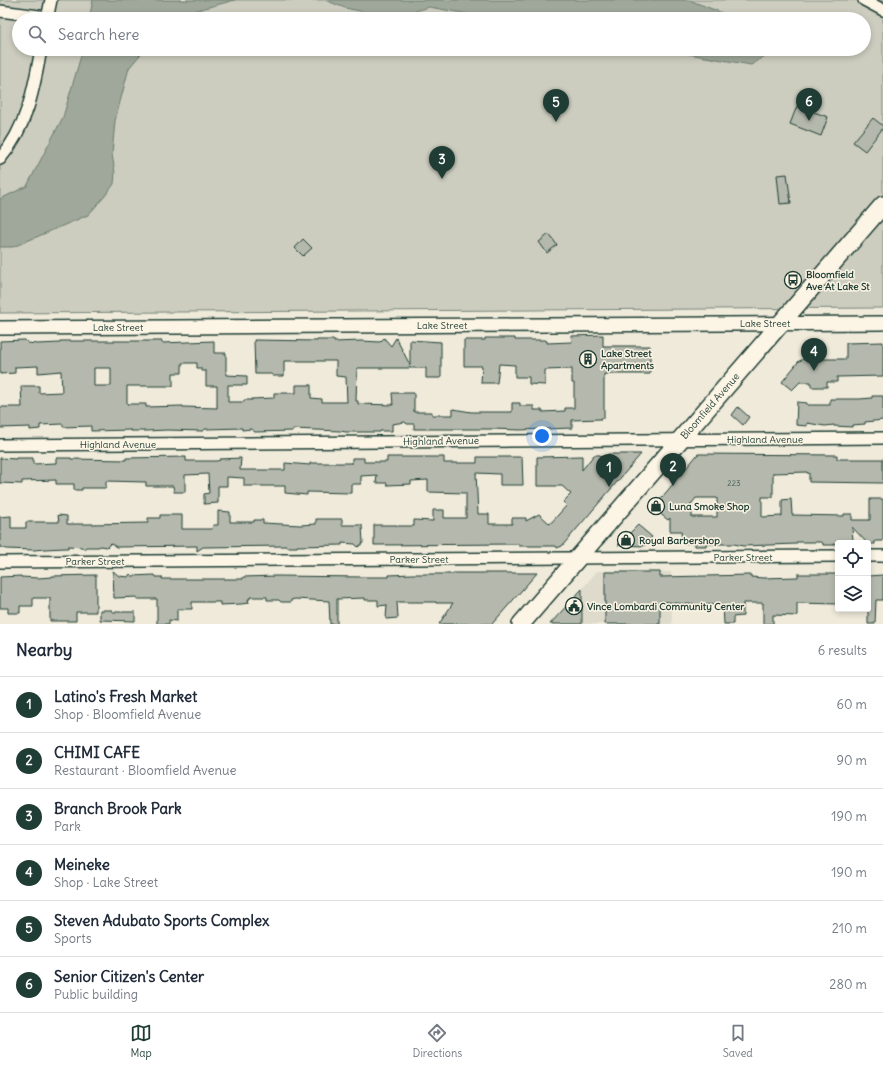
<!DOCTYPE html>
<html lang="en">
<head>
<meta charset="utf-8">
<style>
	:root { --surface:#fff; --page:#f2f2f3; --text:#1f2937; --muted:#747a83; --line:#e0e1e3; --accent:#1f3d34 }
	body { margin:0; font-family:Delius,sans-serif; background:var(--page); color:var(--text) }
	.controls { position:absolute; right:12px; bottom:12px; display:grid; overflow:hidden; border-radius:4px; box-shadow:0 2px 6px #0003 }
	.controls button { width:36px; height:36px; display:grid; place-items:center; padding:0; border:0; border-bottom:1px solid var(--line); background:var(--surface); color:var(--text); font:20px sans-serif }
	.you { position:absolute; left:542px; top:436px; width:14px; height:14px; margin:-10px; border:3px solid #fff; border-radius:50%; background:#1a73e8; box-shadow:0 0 0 6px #1a73e833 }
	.badge { display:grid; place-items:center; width:26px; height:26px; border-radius:50%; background:var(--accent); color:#fff; font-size:13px; font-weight:700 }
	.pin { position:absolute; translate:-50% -33px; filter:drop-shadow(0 1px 2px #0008) }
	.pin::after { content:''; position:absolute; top:21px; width:14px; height:12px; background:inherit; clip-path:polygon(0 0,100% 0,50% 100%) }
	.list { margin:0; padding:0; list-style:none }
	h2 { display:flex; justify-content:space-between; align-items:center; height:52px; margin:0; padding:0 16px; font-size:17px }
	h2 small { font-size:13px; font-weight:400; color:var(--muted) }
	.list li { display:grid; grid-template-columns:26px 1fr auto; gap:12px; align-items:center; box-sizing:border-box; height:56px; padding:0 16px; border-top:1px solid var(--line) }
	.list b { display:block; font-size:15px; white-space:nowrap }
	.list p { margin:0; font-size:13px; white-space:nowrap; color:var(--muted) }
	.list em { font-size:13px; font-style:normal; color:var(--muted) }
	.icon { flex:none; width:22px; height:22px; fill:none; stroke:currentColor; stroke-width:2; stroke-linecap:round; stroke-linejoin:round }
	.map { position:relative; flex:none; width:883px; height:624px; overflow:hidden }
	.search { position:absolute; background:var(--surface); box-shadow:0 2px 6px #0003; left:12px; right:12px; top:12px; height:44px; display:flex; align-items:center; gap:10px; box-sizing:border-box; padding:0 14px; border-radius:22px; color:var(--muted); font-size:15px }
	.sheet { height:388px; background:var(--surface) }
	nav { display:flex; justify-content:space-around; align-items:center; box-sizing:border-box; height:56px; border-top:1px solid var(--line); background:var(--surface); font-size:11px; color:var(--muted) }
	nav a { display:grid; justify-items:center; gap:2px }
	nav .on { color:var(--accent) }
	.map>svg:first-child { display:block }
	.built { fill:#dedbcc }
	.green { fill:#cccdbf; stroke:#76857a; fill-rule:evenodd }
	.water { fill:#9fa89a; stroke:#6c7d71 }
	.building { fill:#b5b9ad; stroke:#1f3d34; fill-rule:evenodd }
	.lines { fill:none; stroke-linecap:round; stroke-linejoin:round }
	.minor-casing { stroke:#1f3d34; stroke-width:14 }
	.tertiary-casing { stroke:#1f3d34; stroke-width:16 }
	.primary-casing { stroke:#1f3d34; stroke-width:20 }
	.minor { stroke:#fcf5e5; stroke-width:11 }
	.tertiary { stroke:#fcf5e5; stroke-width:13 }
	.primary { stroke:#fcf5e5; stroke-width:17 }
	.labels { text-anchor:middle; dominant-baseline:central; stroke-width:3; stroke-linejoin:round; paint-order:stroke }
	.number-label { font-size:8px; fill:#445c52 }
	.poi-label { font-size:10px; font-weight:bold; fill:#1f3d34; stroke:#fcf5e5; text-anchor:start }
	.street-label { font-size:10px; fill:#1f3d34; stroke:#fcf5e5 }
</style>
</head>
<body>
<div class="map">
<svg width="883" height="624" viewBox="0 0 883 624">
	<rect width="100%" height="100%" fill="#efeada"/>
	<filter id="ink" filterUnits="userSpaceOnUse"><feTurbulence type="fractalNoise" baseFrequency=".025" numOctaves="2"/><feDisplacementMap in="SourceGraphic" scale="8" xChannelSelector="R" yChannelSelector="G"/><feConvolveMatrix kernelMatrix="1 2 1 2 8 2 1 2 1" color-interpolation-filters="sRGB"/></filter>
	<g filter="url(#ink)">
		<polygon class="built" points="597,571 671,572 672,624 583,624 583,588"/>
		<path class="green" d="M 0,0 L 883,0 L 883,308 L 0,313 ZM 19,19 L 864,19 L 864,49 L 19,49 Z"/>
		<g class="water">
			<polygon points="93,0 235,0 190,12 179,19 89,19"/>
			<polygon points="325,0 689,0 738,19 496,19 429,7 393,18 345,8"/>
			<polygon points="83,49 145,49 129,68 115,121 112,154 115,173 114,184 105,196 88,215 13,247 0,247 0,199 27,186 63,117"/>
			<polygon points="670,49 774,49 774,50 751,65 683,53"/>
		</g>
		<g class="building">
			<polygon points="797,106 828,117 821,136 790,124"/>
			<polygon points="873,118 883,126 883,128 865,151 853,142"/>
			<polygon points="787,174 791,203 780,204 777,175"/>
			<polygon points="549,234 557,245 547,253 539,242"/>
			<polygon points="303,239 312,248 303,256 295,248"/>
			<path d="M 603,335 L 603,346 L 650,346 L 650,374 L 604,374 L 604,418 L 601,418 L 601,419 L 572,420 L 572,428 L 520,430 L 493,429 L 414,429 L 414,424 L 407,424 L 405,422 L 392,424 L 392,431 L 380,431 L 380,432 L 346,432 L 340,431 L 293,429 L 293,431 L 255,432 L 251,429 L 242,430 L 242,428 L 206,429 L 203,430 L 203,431 L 167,430 L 146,431 L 131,431 L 131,430 L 91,431 L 91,426 L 63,427 L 63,424 L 40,425 L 40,429 L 30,430 L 30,427 L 0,428 L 0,407 L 22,407 L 21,386 L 39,386 L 39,393 L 62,392 L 61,371 L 38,373 L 38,366 L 15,367 L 15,373 L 0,374 L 0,341 L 25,340 L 28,343 L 38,344 L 60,343 L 60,341 L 162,341 L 162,343 L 214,341 L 214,353 L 226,353 L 226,375 L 247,376 L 247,385 L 228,385 L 228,402 L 244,402 L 244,400 L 252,400 L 252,399 L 274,398 L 274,393 L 296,393 L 296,385 L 311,385 L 311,398 L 322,399 L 322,402 L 347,402 L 346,377 L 336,376 L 336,361 L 284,361 L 284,376 L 273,376 L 271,374 L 255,374 L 254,340 L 317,341 L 317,340 L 334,340 L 334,342 L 361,341 L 380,342 L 384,338 L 391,346 L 396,338 L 410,365 L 410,340 L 441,342 L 441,378 L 426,378 L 426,368 L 357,368 L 356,401 L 358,401 L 358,404 L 393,405 L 392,393 L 414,393 L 414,412 L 432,412 L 432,415 L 453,415 L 453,409 L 471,412 L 512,412 L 512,403 L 520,403 L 520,406 L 534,406 L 534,410 L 542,410 L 542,412 L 565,411 L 565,408 L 574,408 L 574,383 L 572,383 L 572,369 L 545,370 L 545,385 L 529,384 L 529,377 L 515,377 L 515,365 L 499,364 L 497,383 L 481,383 L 482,366 L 464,366 L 464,340 L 485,340 L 485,338 L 515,338 L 515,340 L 545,340 L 547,341 L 547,343 L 572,342 L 571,336 ZM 182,363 L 197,363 L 197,368 L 201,368 L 201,371 L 206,371 L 206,386 L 217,386 L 217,408 L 183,407 L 183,406 L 146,407 L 146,404 L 127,404 L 127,386 L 173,386 L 173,373 L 182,373 ZM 94,368 L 111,368 L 111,386 L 94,386 Z"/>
			<polygon points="883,342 883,376 837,377 837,382 827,382 827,387 811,387 811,382 800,382 792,390 782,382 799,361 804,359 846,359 846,343"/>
			<polygon points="872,396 883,396 883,420 865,422 865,424 852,425 852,427 834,426 834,425 825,426 807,423 807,426 796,425 797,402 807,403 807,405 830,405 830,399 860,399 872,398"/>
			<polygon points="738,407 749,417 743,425 732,415"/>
			<polygon points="608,454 641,454 562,546 557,548 556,546 519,546 519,544 374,545 374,525 397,525 397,526 414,526 414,520 433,521 433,510 444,510 444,518 466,518 466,493 428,492 428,480 411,481 411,484 387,485 387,483 376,483 377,475 361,476 361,484 351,484 351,493 307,492 307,495 285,493 285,486 244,486 244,478 227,477 227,486 218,486 218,503 204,504 204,494 209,493 208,474 185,475 185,492 174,492 173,486 146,486 146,482 106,481 106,488 82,488 82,490 74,490 74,484 56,484 56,480 22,481 22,484 0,483 0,458 16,459 16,458 33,458 33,464 56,463 56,458 71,458 71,459 126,460 126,458 186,457 186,461 217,461 220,460 220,459 241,458 240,470 285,470 285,463 310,465 310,463 352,463 352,458 364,458 364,462 387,462 387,457 444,457 444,463 477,463 477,457 522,457 523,485 500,485 500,474 476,473 478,514 489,514 489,524 512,524 512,518 526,518 526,521 539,514 550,524 567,505 563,502 571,494 562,486 537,486 537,457 582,456 582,470 594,455 600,455 604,459"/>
			<path d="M 698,454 L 837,455 L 837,459 L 883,459 L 883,483 L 809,482 L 809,473 L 807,473 L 807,472 L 773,473 L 773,497 L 762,497 L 762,517 L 782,516 L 782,500 L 791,499 L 792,515 L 844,516 L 844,514 L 852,514 L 852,520 L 870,520 L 870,499 L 883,499 L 883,541 L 875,541 L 875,544 L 868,544 L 852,527 L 853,541 L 848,541 L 848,543 L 834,544 L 834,545 L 823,545 L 823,543 L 820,542 L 796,542 L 796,544 L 743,546 L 734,544 L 706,544 L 706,546 L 695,546 L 695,543 L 682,543 L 681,531 L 670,531 L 670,518 L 668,520 L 653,508 ZM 696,498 L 717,498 L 717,517 L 692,517 L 692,511 L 688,508 Z"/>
			<polygon points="218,511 230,512 230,522 254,522 254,520 263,520 263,523 300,525 316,524 316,519 342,519 342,525 362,525 363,543 358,547 355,544 342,543 342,545 297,546 297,547 287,547 287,546 203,547 197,551 197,546 116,547 111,543 107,547 101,546 98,547 86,547 84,549 82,547 68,546 68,548 65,548 45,549 34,550 6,549 0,547 0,517 11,516 11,528 26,528 26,522 59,522 58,515 67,516 67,524 90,524 148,523 148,518 160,518 160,515 182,515 182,529 212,529 213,525 218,525"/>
			<polygon points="638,525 652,537 644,546 618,545"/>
			<polygon points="113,571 119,576 128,577 130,574 132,576 155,575 156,577 162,577 162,579 243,579 243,577 276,576 363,577 389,577 389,575 412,574 454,574 453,573 537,573 492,624 439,624 453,603 436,603 436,602 397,602 398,618 386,619 387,605 378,606 378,600 365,600 365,598 337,599 337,624 330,624 329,601 295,599 291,600 291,602 281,602 279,600 267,600 267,597 250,597 250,599 248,599 249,603 241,604 220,605 220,602 192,602 192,609 177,609 177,621 169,620 169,624 157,624 157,599 137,599 137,597 114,598"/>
			<polygon points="605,572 660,572 660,577 751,575 751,577 763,578 798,577 798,574 838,574 838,604 797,603 797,616 773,615 773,624 763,624 763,603 743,603 743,616 733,617 733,624 724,624 723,605 684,604 660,601 660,624 605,624"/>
			<polygon points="96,575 96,612 76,612 76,621 50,621 50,598 33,598 33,606 20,606 20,613 8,613 8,608 0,608 0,577 21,576 21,577 38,578 52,577 52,576"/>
			<polygon points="883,575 883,600 876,600 875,624 868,624 868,576"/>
			<polygon points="582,589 582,624 550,624"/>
			<polygon points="100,610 112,610 112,612 135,612 135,621 100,620"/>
		</g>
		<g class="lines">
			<g class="minor-casing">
				<g id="minor">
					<polyline points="864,0 883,10"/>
					<polyline points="0,11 47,17"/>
					<polyline points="47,19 51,0"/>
					<path d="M 0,159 C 27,127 34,89 41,49"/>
					<polyline points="0,445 883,438"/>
					<polyline points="868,556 883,556"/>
					<polyline points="0,562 838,556"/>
				</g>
			</g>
			<g class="tertiary-casing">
				<polyline id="tertiary" points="0,328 883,323"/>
			</g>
			<g class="primary-casing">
				<polyline id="primary" points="521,624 883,205"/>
			</g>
			<use href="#minor" class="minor"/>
			<use href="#tertiary" class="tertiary"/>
			<use href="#primary" class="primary"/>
		</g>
	</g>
	<defs>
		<g id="bus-ring" transform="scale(0.9)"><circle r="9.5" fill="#fcf5e5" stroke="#1f3d34" stroke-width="1.5"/><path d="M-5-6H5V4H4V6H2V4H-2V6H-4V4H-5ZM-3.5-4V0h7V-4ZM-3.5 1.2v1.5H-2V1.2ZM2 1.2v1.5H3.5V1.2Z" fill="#1f3d34"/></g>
		<g id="building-ring" transform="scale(0.9)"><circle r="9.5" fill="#fcf5e5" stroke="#1f3d34" stroke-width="1.5"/><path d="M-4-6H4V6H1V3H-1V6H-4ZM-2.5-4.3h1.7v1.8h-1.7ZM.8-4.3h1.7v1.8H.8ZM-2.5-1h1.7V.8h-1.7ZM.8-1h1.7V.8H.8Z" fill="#1f3d34"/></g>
		<g id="shop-ring" transform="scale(0.9)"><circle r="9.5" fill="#fcf5e5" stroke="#1f3d34" stroke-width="1.5"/><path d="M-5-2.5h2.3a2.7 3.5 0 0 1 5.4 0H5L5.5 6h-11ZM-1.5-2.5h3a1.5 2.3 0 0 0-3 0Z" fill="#1f3d34"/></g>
		<g id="civic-ring" transform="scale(0.9)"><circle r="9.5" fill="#fcf5e5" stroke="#1f3d34" stroke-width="1.5"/><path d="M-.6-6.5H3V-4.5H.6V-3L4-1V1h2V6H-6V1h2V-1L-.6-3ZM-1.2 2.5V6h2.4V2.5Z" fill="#1f3d34"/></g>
	</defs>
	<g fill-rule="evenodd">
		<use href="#bus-ring" x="793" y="280"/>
		<use href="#building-ring" x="588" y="359"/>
		<use href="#shop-ring" x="656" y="506"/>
		<use href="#shop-ring" x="626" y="540"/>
		<use href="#civic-ring" x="574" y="606"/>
	</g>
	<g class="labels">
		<g class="number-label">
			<text x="734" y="483">223</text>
		</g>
		<g class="poi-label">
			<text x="806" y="274">Bloomfield<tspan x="806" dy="12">Ave At Lake St</tspan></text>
			<text x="601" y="353">Lake Street<tspan x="601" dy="12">Apartments</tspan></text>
			<text x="669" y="506">Luna Smoke Shop</text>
			<text x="639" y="540">Royal Barbershop</text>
			<text x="587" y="606">Vince Lombardi Community Center</text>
		</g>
		<g class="street-label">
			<text x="765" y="323">Lake Street</text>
			<text x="442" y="325">Lake Street</text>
			<text x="118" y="327">Lake Street</text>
			<text transform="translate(710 406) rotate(-49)">Bloomfield Avenue</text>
			<text x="765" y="439">Highland Avenue</text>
			<text transform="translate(441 441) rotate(-1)">Highland Avenue</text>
			<text x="118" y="444">Highland Avenue</text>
			<text x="743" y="557">Parker Street</text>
			<text x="419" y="559">Parker Street</text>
			<text x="95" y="561">Parker Street</text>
		</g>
	</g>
</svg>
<div class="controls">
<button><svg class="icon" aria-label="locate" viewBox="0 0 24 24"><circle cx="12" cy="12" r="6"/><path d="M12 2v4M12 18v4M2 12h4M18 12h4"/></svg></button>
<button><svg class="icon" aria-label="layers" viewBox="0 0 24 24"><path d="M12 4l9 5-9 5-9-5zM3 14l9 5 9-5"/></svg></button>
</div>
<div class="you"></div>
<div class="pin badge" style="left:609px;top:487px">1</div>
<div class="pin badge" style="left:673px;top:486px">2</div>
<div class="pin badge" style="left:442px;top:179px">3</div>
<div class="pin badge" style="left:814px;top:371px">4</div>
<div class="pin badge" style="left:556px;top:122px">5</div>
<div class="pin badge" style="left:809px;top:121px">6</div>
<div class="search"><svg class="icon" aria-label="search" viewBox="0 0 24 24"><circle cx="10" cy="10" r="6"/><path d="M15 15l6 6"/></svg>Search here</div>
</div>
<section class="sheet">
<h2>Nearby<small>6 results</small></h2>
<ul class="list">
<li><span class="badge">1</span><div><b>Latino's Fresh Market</b><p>Shop · Bloomfield Avenue</p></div><em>60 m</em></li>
<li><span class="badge">2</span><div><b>CHIMI CAFE</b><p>Restaurant · Bloomfield Avenue</p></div><em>90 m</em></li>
<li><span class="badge">3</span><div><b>Branch Brook Park</b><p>Park</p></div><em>190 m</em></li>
<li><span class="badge">4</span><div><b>Meineke</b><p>Shop · Lake Street</p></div><em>190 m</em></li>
<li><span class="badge">5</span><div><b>Steven Adubato Sports Complex</b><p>Sports</p></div><em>210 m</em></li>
<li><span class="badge">6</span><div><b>Senior Citizen's Center</b><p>Public building</p></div><em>280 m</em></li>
</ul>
</section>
<nav>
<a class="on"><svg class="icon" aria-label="map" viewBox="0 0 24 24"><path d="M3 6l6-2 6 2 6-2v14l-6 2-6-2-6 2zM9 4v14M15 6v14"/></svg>Map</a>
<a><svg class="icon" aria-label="directions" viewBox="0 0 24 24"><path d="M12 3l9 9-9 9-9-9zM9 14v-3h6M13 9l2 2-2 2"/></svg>Directions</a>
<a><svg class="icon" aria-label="saved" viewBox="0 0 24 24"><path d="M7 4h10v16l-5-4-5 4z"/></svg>Saved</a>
</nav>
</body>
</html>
